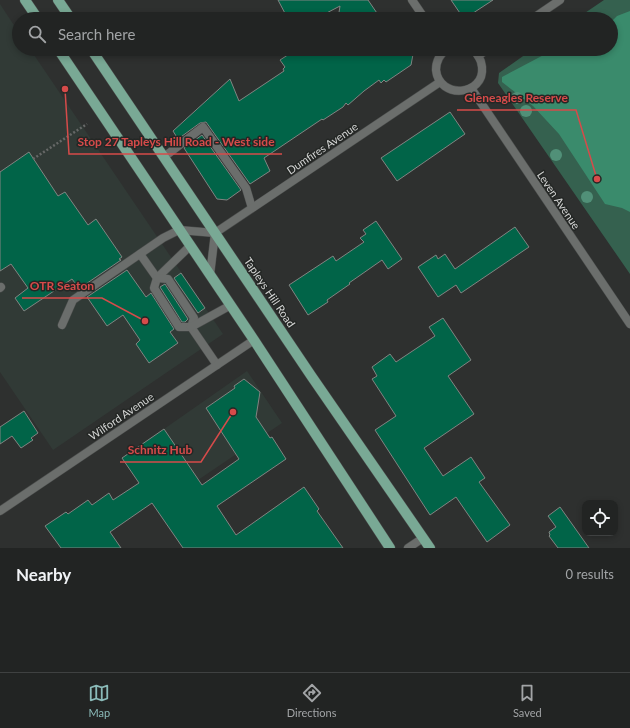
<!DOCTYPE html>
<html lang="en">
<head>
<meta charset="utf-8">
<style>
	:root { --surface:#222423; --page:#2e3030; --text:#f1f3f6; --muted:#a2a4a6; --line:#3f4141; --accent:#8bbbb9 }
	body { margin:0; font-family:Lato,sans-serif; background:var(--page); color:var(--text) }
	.controls { position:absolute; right:12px; bottom:12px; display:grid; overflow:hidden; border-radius:8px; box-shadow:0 2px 6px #0003 }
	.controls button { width:36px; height:36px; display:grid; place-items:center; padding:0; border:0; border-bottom:1px solid var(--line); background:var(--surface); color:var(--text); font:20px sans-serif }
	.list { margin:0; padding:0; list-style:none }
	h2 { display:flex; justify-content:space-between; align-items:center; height:52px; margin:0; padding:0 16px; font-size:17px }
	h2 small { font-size:13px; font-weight:400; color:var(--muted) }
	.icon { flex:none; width:22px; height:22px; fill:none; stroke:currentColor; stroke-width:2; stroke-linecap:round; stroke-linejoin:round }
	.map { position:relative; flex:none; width:630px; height:548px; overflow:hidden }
	.search { position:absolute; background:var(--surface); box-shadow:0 2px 6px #0003; left:12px; right:12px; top:12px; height:44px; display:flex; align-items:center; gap:10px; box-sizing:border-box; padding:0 14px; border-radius:22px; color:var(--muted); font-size:15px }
	.sheet { height:124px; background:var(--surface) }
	nav { display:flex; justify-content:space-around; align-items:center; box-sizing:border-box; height:56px; border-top:1px solid var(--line); background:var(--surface); font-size:11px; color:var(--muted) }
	nav a { display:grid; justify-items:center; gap:2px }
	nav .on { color:var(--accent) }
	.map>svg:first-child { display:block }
	.built { fill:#313a36 }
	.green { fill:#35614f }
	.water { fill:#3a8b6c }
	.building { fill:#016448; stroke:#818482 }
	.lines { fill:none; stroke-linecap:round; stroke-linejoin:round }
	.lane-casing { stroke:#4b4d4c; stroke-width:9 }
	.street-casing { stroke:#4b4d4c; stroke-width:9 }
	.primary-casing { stroke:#4b4d4c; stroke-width:11 }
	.path { stroke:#666867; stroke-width:2.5; stroke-dasharray:2 2; stroke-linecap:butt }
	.lane { stroke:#6b6e6c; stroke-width:8 }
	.street { stroke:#6b6e6c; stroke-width:8 }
	.primary { stroke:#79a995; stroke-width:10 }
	.tree { fill:#519078 }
	.labels { text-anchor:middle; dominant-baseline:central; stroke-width:3; stroke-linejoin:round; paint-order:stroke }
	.street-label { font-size:11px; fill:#d4d5d4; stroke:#242725 }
	.leader { fill:none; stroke:#d64b4a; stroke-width:1.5 }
	.callout-dot { fill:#d64b4a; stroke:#242725; stroke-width:1.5 }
	.callout-label { font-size:12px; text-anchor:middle; font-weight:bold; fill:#d64b4a; stroke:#242725; stroke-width:3; stroke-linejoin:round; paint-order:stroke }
</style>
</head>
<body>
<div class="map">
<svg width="630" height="548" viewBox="0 0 630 548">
	<rect width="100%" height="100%" fill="#2e302f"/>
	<g class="built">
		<polygon points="0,4 19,33 19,49 30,49 223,334 53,450 0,372"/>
		<polygon points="247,371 282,423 198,480 164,429"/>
	</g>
	<polygon class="green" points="604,0 630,0 630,274 498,83 499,73 533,49 611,49 611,19 576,19"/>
	<polygon class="water" points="630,11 630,212 622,208 605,204 559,134 533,106 502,82 502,77 555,49 611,49 611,22 617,16"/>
	<g class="building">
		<polygon points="278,0 368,0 381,19 338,19 340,6 315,19 288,19"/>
		<polygon points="451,0 493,0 464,19"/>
		<polygon points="297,49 414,49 411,65 386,82 384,80 381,83 379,80 364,91 348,105 346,103 343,107 323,120 322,119 264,158 270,171 250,184 206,122 200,123 178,139 173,131 230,79 239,101 284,71 283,69 285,67 280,60"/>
		<polygon points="450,112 465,134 397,181 381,158"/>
		<polygon points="202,135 241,190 227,200 217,199 184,148"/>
		<polygon points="29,152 58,196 65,192 88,225 96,219 122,257 119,259 121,260 80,288 79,286 78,287 72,279 24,311 15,298 28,288 11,264 0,271 0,172"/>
		<polygon points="376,221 402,259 388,269 382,260 349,283 350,284 327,300 328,302 308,315 289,285 333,256 336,261 364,242 360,238 366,234 363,230"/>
		<polygon points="515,227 529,247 461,293 456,285 438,297 418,267 436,255 438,259 445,254 455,269"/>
		<polygon points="127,270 146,297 151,293 174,329 170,332 178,343 149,363 136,344 140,340 123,315 107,326 87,297"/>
		<polygon points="181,273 205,308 198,313 174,278"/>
		<polygon points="165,284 188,319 185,322 182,322 160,287"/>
		<polygon points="443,318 471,360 448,376 474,414 424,448 443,476 471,457 485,478 479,482 510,525 487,542 456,497 430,515 375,430 396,416 372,379 377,376 372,367 390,354 396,362 435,336 429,327"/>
		<polygon points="244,379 260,392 256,417 270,438 272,437 286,459 217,506 236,535 304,487 319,509 317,511 343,548 183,548 152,503 110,532 121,548 61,548 45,526 66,512 68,514 88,500 92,505 109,493 113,500 139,483 122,458 164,429 202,485 239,459 206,408 235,388 234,386"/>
		<polygon points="24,411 38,433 31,438 33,440 21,448 12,436 0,444 0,427"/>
		<polygon points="560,507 589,548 558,548 549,536 550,535 549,532 556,527 548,516"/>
	</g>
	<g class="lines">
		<g class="lane-casing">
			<g id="lane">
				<polyline points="164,157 203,127 246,188 252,208"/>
				<polyline points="190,246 157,278 154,288 179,327 191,327 217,365"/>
				<polyline points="140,254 157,278"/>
				<polyline points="157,278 168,279 194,318 191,327"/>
				<polyline points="0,288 1,287"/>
				<polyline points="62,325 73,300 163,238 179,230"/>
				<polyline points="191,327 231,305"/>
			</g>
		</g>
		<g class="street-casing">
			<g id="street">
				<polyline points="412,0 425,19"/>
				<polyline points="532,19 560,0"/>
				<path d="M 447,49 C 440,54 436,62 436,70 C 439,100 485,96 482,67 C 481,59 478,53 471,49"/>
				<polyline points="478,56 488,49"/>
				<polyline points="471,88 630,324"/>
				<polyline points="179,230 215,233 440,82"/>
				<polyline points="210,275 215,233"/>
				<polyline points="0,511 254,340"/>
				<polyline points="408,548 423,538"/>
			</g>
		</g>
		<g class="primary-casing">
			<g id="primary">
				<polyline points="25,0 38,19"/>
				<polyline points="58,0 71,19"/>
				<polyline points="58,49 254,340 390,548"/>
				<polyline points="91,49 312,377 430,548"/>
			</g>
		</g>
		<polyline class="path" points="33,159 87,124"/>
		<use href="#lane" class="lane"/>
		<use href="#street" class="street"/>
		<use href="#primary" class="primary"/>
	</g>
	<g class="tree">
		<circle cx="517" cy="98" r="6"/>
		<circle cx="526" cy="111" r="6"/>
		<circle cx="556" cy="155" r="6"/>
		<circle cx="587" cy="197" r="6"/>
	</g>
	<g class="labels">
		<g class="street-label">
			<text transform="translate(322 148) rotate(-34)">Dumfires Avenue</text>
			<text transform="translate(559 200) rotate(56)">Leven Avenue</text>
			<text transform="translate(270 292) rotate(56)">Tapleys Hill Road</text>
			<text transform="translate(121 416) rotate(-34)">Wilford Avenue</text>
		</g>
	</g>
	<path class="leader" d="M597 179L576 110H457M65 89L69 154H282M145 321L102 298H22M233 412L201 462H120"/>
	<g class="callout-dot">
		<circle cx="597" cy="179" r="4"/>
		<circle cx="65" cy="89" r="4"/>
		<circle cx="145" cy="321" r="4"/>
		<circle cx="233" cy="412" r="4"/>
	</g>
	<g class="callout-label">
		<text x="516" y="102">Gleneagles Reserve</text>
		<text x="176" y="146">Stop 27 Tapleys Hill Road - West side</text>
		<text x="62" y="290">OTR Seaton</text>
		<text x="160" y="454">Schnitz Hub</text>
	</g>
</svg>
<div class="controls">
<button><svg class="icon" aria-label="locate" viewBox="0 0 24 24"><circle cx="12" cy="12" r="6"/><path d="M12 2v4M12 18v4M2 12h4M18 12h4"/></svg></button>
</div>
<div class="search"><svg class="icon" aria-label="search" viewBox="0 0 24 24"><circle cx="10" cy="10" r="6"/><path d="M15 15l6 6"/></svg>Search here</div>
</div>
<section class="sheet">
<h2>Nearby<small>0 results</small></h2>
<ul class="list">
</ul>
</section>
<nav>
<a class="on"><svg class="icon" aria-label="map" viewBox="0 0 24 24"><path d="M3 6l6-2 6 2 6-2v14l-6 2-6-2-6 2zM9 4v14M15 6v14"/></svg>Map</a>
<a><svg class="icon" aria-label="directions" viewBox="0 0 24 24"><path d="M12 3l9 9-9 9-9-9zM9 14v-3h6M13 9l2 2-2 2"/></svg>Directions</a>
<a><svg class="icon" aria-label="saved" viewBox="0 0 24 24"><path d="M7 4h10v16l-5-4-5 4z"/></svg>Saved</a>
</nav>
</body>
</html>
